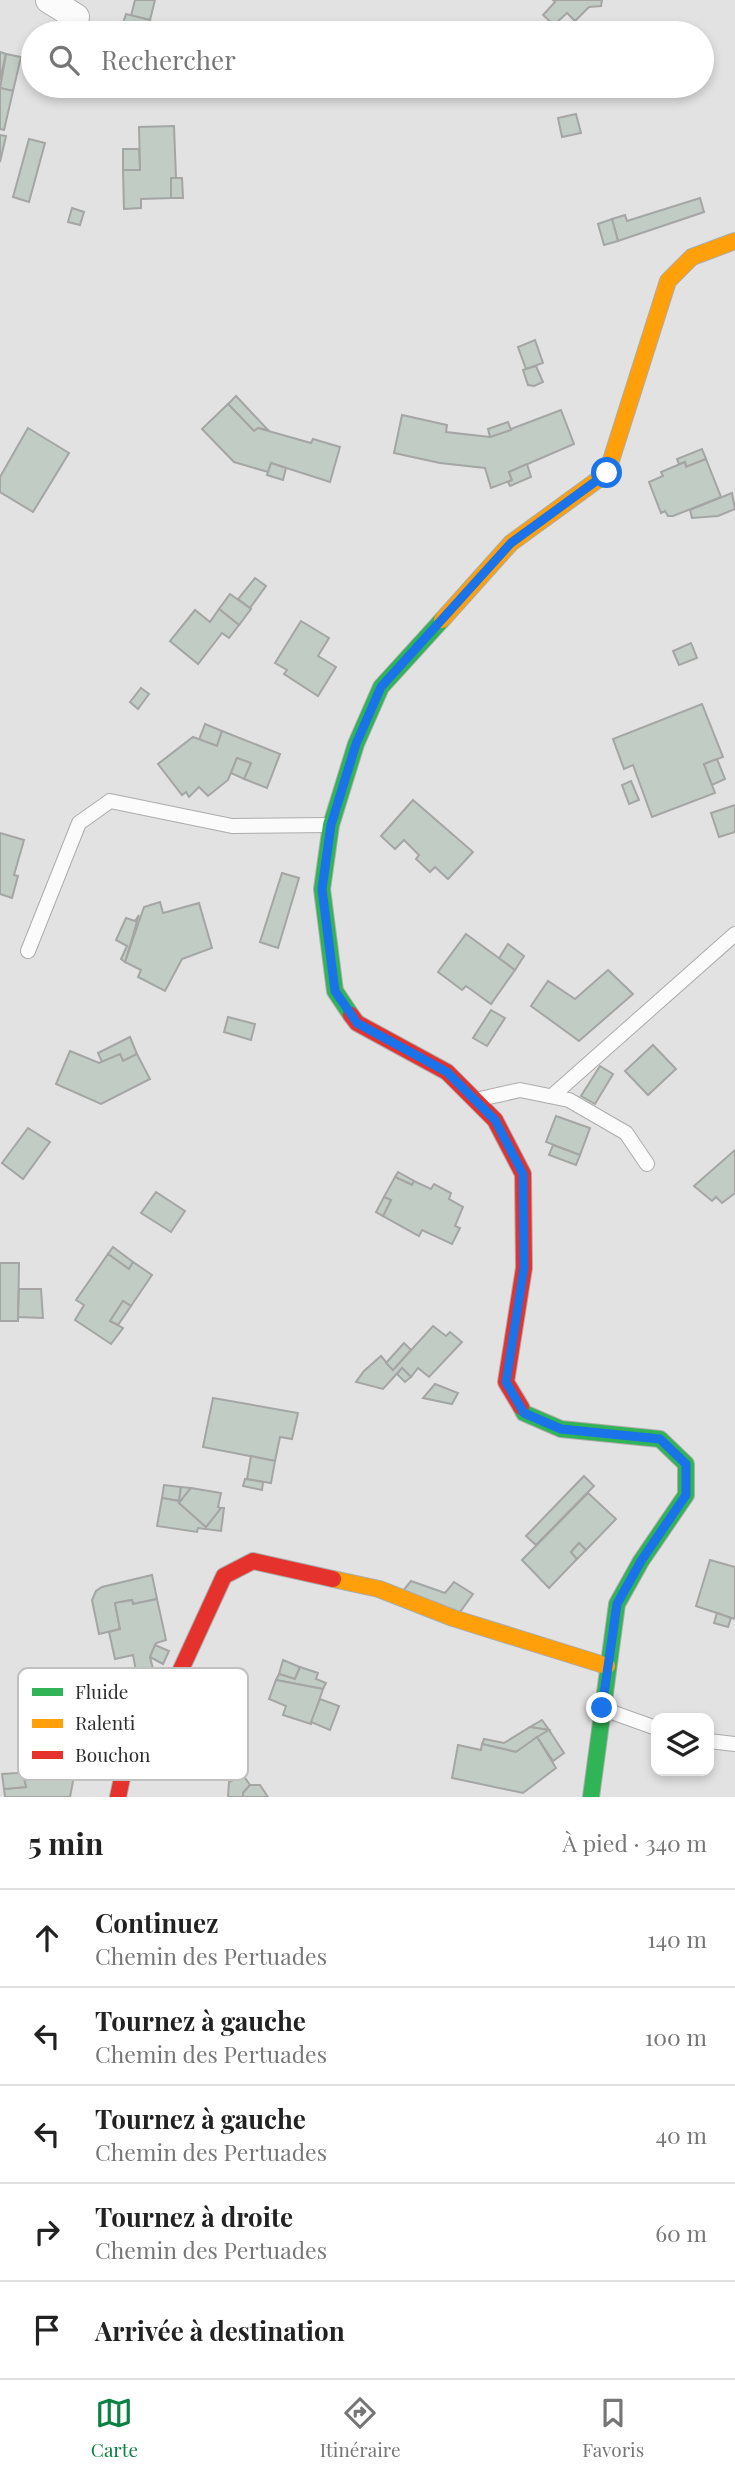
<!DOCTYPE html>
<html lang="fr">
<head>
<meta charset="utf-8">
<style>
	:root { --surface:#fff; --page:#f2f2f2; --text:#222; --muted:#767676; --line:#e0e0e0; --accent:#0b8043 }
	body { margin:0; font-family:"Playfair Display",serif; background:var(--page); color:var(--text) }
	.controls { position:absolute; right:21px; bottom:21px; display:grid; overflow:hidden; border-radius:14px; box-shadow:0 4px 10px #0003 }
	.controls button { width:63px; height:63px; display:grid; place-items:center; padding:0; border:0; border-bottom:2px solid var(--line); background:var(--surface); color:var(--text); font:35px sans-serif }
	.stop { position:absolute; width:21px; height:21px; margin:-16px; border:5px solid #1a73e8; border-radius:50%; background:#fff }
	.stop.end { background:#1a73e8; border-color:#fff; box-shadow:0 2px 7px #0008 }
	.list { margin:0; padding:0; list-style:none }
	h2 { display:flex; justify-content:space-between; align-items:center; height:91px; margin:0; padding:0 28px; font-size:30px }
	h2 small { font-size:23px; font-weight:400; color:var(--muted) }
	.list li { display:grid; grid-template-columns:46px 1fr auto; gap:21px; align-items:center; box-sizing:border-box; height:98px; padding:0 28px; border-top:2px solid var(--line) }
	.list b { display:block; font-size:26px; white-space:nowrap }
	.list p { margin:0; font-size:23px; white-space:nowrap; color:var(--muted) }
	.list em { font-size:23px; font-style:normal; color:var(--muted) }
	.icon { flex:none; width:38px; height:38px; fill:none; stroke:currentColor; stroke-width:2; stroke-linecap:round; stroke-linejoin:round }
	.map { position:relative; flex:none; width:735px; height:1797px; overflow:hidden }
	.search { position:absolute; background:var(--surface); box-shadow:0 4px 10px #0003; left:21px; right:21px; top:21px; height:77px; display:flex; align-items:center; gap:18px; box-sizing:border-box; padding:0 24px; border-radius:38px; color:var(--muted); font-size:26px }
	.sheet { height:581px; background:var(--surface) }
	nav { display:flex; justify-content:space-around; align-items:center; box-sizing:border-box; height:98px; border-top:2px solid var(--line); background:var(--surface); font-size:19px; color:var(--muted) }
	nav a { display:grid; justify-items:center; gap:4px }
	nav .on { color:var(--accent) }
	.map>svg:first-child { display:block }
	.building { fill:#c1cdc4; stroke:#a4a5a4; stroke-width:2 }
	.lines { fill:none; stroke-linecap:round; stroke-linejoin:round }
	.lane-casing { stroke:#abacab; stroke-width:16 }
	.street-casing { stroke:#abacab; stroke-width:28 }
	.fast-casing { stroke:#abacab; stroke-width:18 }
	.slow-casing { stroke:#abacab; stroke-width:18 }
	.jam-casing { stroke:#abacab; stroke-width:18 }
	.lane { stroke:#fafbfa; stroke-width:14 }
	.street { stroke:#fafbfa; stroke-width:26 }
	.fast { stroke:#30b455; stroke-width:16 }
	.slow { stroke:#ff9f0a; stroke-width:16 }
	.jam { stroke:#e5322d; stroke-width:16 }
	.route { stroke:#1a73e8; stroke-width:9 }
	.key { fill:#fff; stroke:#c0c0c0; stroke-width:2 }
	.key-label { font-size:19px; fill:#2d2e2d }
</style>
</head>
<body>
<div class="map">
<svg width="735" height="1797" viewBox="0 0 735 1797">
	<rect width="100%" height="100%" fill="#e1e2e1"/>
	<g class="building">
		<polygon points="135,0 155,0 150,20 131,16"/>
		<polygon points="553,0 602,0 601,6 589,7 575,21 567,13 554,25 543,15 555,2"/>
		<polygon points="126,14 150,20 146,33 120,33"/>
		<polygon points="0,52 6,54 0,80"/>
		<polygon points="6,54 21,57 13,91 0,88"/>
		<polygon points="0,88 13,91 4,130 0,129"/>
		<polygon points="576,114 581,133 562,137 558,118"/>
		<polygon points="174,126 176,178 171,178 171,198 141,199 141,208 124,209 123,170 140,170 139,127"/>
		<polygon points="0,135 6,136 0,162"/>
		<polygon points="29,139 45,143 29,202 13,197"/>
		<polygon points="123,149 139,149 140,170 123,170"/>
		<polygon points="171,178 182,178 183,198 171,198"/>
		<polygon points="700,198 704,212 618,241 612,219 625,215 627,221"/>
		<polygon points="72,208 84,212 80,225 68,222"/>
		<polygon points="612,219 618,241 604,245 598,224"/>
		<polygon points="535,340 543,363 526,369 518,347"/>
		<polygon points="536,366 543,382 534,386 528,385 523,370"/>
		<polygon points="236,396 268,430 258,428 254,431 228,404"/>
		<polygon points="228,404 254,431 258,428 311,443 313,439 340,447 330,482 271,463 268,472 234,462 202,429"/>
		<polygon points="561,410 574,444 509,472 512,480 491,488 485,468 440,463 394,453 402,415 447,425 446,432 490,437"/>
		<polygon points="508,422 511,430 490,437 488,429"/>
		<polygon points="28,428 69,453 33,512 0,492 0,477"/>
		<polygon points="702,449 706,459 686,467 685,462 679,464 677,459"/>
		<polygon points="706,459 721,497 673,516 668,516 665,511 661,513 649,482 663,476 661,472 685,462 686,467"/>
		<polygon points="271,463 286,468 283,480 267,475"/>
		<polygon points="527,464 531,477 510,486 508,482 512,480 509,472"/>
		<polygon points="732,493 735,509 718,516 692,518 690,510"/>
		<polygon points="255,578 266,586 250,608 238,599"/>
		<polygon points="230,594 251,609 239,625 219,609"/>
		<polygon points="219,609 239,625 229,638 222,633 198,664 170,641 195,610 210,622"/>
		<polygon points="301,621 329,638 318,656 336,667 318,696 284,674 287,670 275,663"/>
		<polygon points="691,643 697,658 679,665 673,651"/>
		<polygon points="141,688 149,694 138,709 130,702"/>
		<polygon points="702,704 723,757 704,764 715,793 652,817 633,765 624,769 613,739"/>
		<polygon points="205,724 222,731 217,746 199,740"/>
		<polygon points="222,731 280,754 267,788 244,779 251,763 237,758 228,780 208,796 199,787 189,797 186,792 182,795 158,764 193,737 217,746"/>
		<polygon points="237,758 251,763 244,779 231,773"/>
		<polygon points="717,759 725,779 712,785 704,764"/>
		<polygon points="631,781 639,800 629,804 622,785"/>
		<polygon points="413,800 473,852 448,879 435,867 430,872 416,859 419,855 404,840 395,849 381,836"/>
		<polygon points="735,805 735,832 719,837 711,813"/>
		<polygon points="0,833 24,840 14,875 18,876 12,898 0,894"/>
		<polygon points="282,873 299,878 278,948 260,942"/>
		<polygon points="160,902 163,913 199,903 212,948 182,959 165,991 138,977 141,970 125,962 144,907"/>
		<polygon points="139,915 125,962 121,959 127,946 116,940 126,918 135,921"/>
		<polygon points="466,934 515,970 491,1004 466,986 462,990 438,972"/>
		<polygon points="508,944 524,956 515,970 499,958"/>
		<polygon points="608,970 633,994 579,1041 531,1006 548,981 575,999"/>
		<polygon points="491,1010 505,1018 487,1046 473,1038"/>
		<polygon points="228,1017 255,1024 251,1040 224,1032"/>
		<polygon points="130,1037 137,1054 123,1061 120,1054 102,1062 98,1053"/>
		<polygon points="653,1045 676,1069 648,1095 625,1071"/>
		<polygon points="70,1051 99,1063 120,1054 123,1061 137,1054 150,1079 101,1104 56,1084"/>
		<polygon points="600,1066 613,1074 595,1104 581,1096"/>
		<polygon points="556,1116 590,1128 580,1155 546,1142"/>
		<polygon points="28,1128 50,1142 23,1179 2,1163"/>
		<polygon points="553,1145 580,1155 576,1165 549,1155"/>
		<polygon points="735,1150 735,1193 722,1203 716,1197 712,1201 694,1186"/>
		<polygon points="398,1172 414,1181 412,1185 395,1177"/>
		<polygon points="395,1177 412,1185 414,1181 431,1189 434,1184 451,1193 449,1199 463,1207 455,1226 460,1228 452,1244 422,1230 419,1236 383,1216 391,1200 384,1197"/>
		<polygon points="156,1192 185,1211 171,1232 141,1213"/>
		<polygon points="384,1197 391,1200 383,1216 376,1212"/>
		<polygon points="113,1247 133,1262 129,1269 108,1254"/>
		<polygon points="108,1254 129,1269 133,1262 152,1275 131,1306 123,1301 110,1321 123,1328 111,1344 75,1320 84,1305 76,1300"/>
		<polygon points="0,1263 19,1263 18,1321 0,1321"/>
		<polygon points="19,1289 41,1289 43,1318 18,1317"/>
		<polygon points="123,1301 131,1306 118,1325 110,1321"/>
		<polygon points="433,1326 446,1336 450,1332 462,1342 429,1377 418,1368 411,1377 402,1368 383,1389 356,1382 364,1371 381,1356 393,1370"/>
		<polygon points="404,1343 411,1350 393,1370 386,1363"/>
		<polygon points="402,1368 411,1377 405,1382 397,1374"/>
		<polygon points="435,1384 458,1393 452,1404 423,1398"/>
		<polygon points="213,1398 298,1413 292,1439 280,1437 275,1461 203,1447"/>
		<polygon points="251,1456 275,1461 271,1483 247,1479"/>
		<polygon points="584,1476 594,1486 536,1545 526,1536"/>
		<polygon points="245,1479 263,1482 262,1490 243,1486"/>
		<polygon points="164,1485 181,1487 179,1501 162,1498"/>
		<polygon points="181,1487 191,1488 179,1503 206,1527 221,1508 224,1508 221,1531 198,1528 197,1532 157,1526 162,1498 179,1501"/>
		<polygon points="191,1488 221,1493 218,1507 221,1508 206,1527 179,1503"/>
		<polygon points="588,1493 616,1519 586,1550 579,1543 571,1552 577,1559 549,1588 522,1560"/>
		<polygon points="579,1543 586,1550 577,1559 571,1552"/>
		<polygon points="710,1560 735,1567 735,1619 696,1606"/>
		<polygon points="152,1575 157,1599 133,1604 132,1600 115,1603 120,1629 99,1634 92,1600 96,1591 102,1587"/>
		<polygon points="411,1581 445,1593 454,1582 473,1594 460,1612 402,1592"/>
		<polygon points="157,1599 166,1640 156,1643 150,1657 154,1673 137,1676 133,1655 115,1659 109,1632 120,1629 115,1603 132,1600 133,1604"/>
		<polygon points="717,1613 731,1618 728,1627 714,1623"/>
		<polygon points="155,1645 169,1651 163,1664 150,1657"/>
		<polygon points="283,1660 300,1667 295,1679 279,1674"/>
		<polygon points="300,1667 318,1673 316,1679 326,1683 323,1689 276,1680 279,1674 295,1679"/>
		<polygon points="276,1680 323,1689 311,1724 283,1715 286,1706 269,1699"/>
		<polygon points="320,1699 339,1706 330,1730 311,1722"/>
		<polygon points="542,1720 549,1730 530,1727"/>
		<polygon points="530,1727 549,1730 516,1752 482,1744 484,1739 504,1743"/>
		<polygon points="549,1730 564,1753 553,1761 537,1737"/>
		<polygon points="102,1735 97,1773 75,1771 70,1797 5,1797 4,1789 26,1787 24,1779 40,1776 47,1738"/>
		<polygon points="537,1737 556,1768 523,1793 452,1778 458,1745 481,1750 482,1744 516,1752"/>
		<polygon points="34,1752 44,1754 40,1776 24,1779 26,1787 4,1789 2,1774 17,1773 26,1769 31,1762"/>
		<polygon points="243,1775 250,1785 243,1793 243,1797 228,1797 229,1782"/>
		<polygon points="250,1785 260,1785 268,1797 243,1797 243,1793"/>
	</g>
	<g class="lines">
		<g class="lane-casing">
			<g id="lane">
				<polyline points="28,951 79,823 110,801 232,826 330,825"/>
				<polyline points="552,1096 735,934"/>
				<polyline points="480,1099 520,1090 569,1100 626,1133 647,1164"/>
				<polyline points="603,1709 656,1728"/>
				<polyline points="709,1741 735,1744"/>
			</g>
		</g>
		<g class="street-casing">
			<polyline id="street" points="49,0 76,17"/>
		</g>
		<g class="fast-casing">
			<g id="fast">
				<polyline points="351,1015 335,991 322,889 331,825 356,744 381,687 442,620"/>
				<polyline points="521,1407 524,1413 561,1429 660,1439 686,1464 686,1495 641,1561 617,1604 591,1797"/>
			</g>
		</g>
		<g class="slow-casing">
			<g id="slow">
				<polyline points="442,620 511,543 607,473 668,281 692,257 735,241"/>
				<polyline points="333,1579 379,1589 453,1618 607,1666"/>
			</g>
		</g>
		<g class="jam-casing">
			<g id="jam">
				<polyline points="351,1015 357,1023 447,1072 495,1120 523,1174 524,1268 506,1382 521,1407"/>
				<polyline points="118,1797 135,1716 178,1676 224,1576 253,1561 333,1579"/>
			</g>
		</g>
		<use href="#lane" class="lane"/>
		<use href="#street" class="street"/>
		<use href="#fast" class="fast"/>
		<use href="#slow" class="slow"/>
		<use href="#jam" class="jam"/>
	</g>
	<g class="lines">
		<polyline class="route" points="602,1708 617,1604 641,1561 686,1495 686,1464 660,1439 561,1429 524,1413 506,1382 524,1268 523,1174 495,1120 447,1072 357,1023 335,991 322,889 331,825 356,744 381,687 511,543 607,473"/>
	</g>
	<rect x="18" y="1668" width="230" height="112" rx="10" class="key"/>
	<rect x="32" y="1688" width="31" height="8" fill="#30b455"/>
	<rect x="32" y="1719" width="31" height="9" fill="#ff9f0a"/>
	<rect x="32" y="1751" width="31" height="8" fill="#e5322d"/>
	<g class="key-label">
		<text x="75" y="1699">Fluide</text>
		<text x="75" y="1730">Ralenti</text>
		<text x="75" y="1762">Bouchon</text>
	</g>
</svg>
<div class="controls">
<button><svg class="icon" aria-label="layers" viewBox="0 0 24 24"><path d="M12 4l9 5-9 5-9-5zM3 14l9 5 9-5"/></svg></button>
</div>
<div class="stop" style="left:607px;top:473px"></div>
<div class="stop end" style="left:602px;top:1708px"></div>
<div class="search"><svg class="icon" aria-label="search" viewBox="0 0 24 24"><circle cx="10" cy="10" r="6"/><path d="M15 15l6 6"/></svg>Rechercher</div>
</div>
<section class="sheet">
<h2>5 min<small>À pied · 340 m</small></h2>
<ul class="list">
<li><svg class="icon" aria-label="ahead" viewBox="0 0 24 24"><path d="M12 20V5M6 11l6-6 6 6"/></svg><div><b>Continuez</b><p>Chemin des Pertuades</p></div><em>140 m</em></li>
<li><svg class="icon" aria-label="left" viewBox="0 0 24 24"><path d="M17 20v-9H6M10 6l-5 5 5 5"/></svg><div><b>Tournez à gauche</b><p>Chemin des Pertuades</p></div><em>100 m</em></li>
<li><svg class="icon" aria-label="left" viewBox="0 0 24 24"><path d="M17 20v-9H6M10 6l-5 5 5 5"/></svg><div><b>Tournez à gauche</b><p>Chemin des Pertuades</p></div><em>40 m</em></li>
<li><svg class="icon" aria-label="right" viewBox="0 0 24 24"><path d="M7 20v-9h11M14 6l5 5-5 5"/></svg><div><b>Tournez à droite</b><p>Chemin des Pertuades</p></div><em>60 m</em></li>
<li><svg class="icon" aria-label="arrive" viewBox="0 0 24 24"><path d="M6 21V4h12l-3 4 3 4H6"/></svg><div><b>Arrivée à destination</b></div></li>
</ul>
</section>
<nav>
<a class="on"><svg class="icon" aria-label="map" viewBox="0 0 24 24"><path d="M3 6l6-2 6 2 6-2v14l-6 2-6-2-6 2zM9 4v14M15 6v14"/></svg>Carte</a>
<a><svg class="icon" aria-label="directions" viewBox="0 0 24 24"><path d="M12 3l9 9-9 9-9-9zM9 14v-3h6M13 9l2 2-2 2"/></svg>Itinéraire</a>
<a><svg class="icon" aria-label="saved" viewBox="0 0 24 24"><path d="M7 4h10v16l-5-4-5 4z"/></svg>Favoris</a>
</nav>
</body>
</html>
